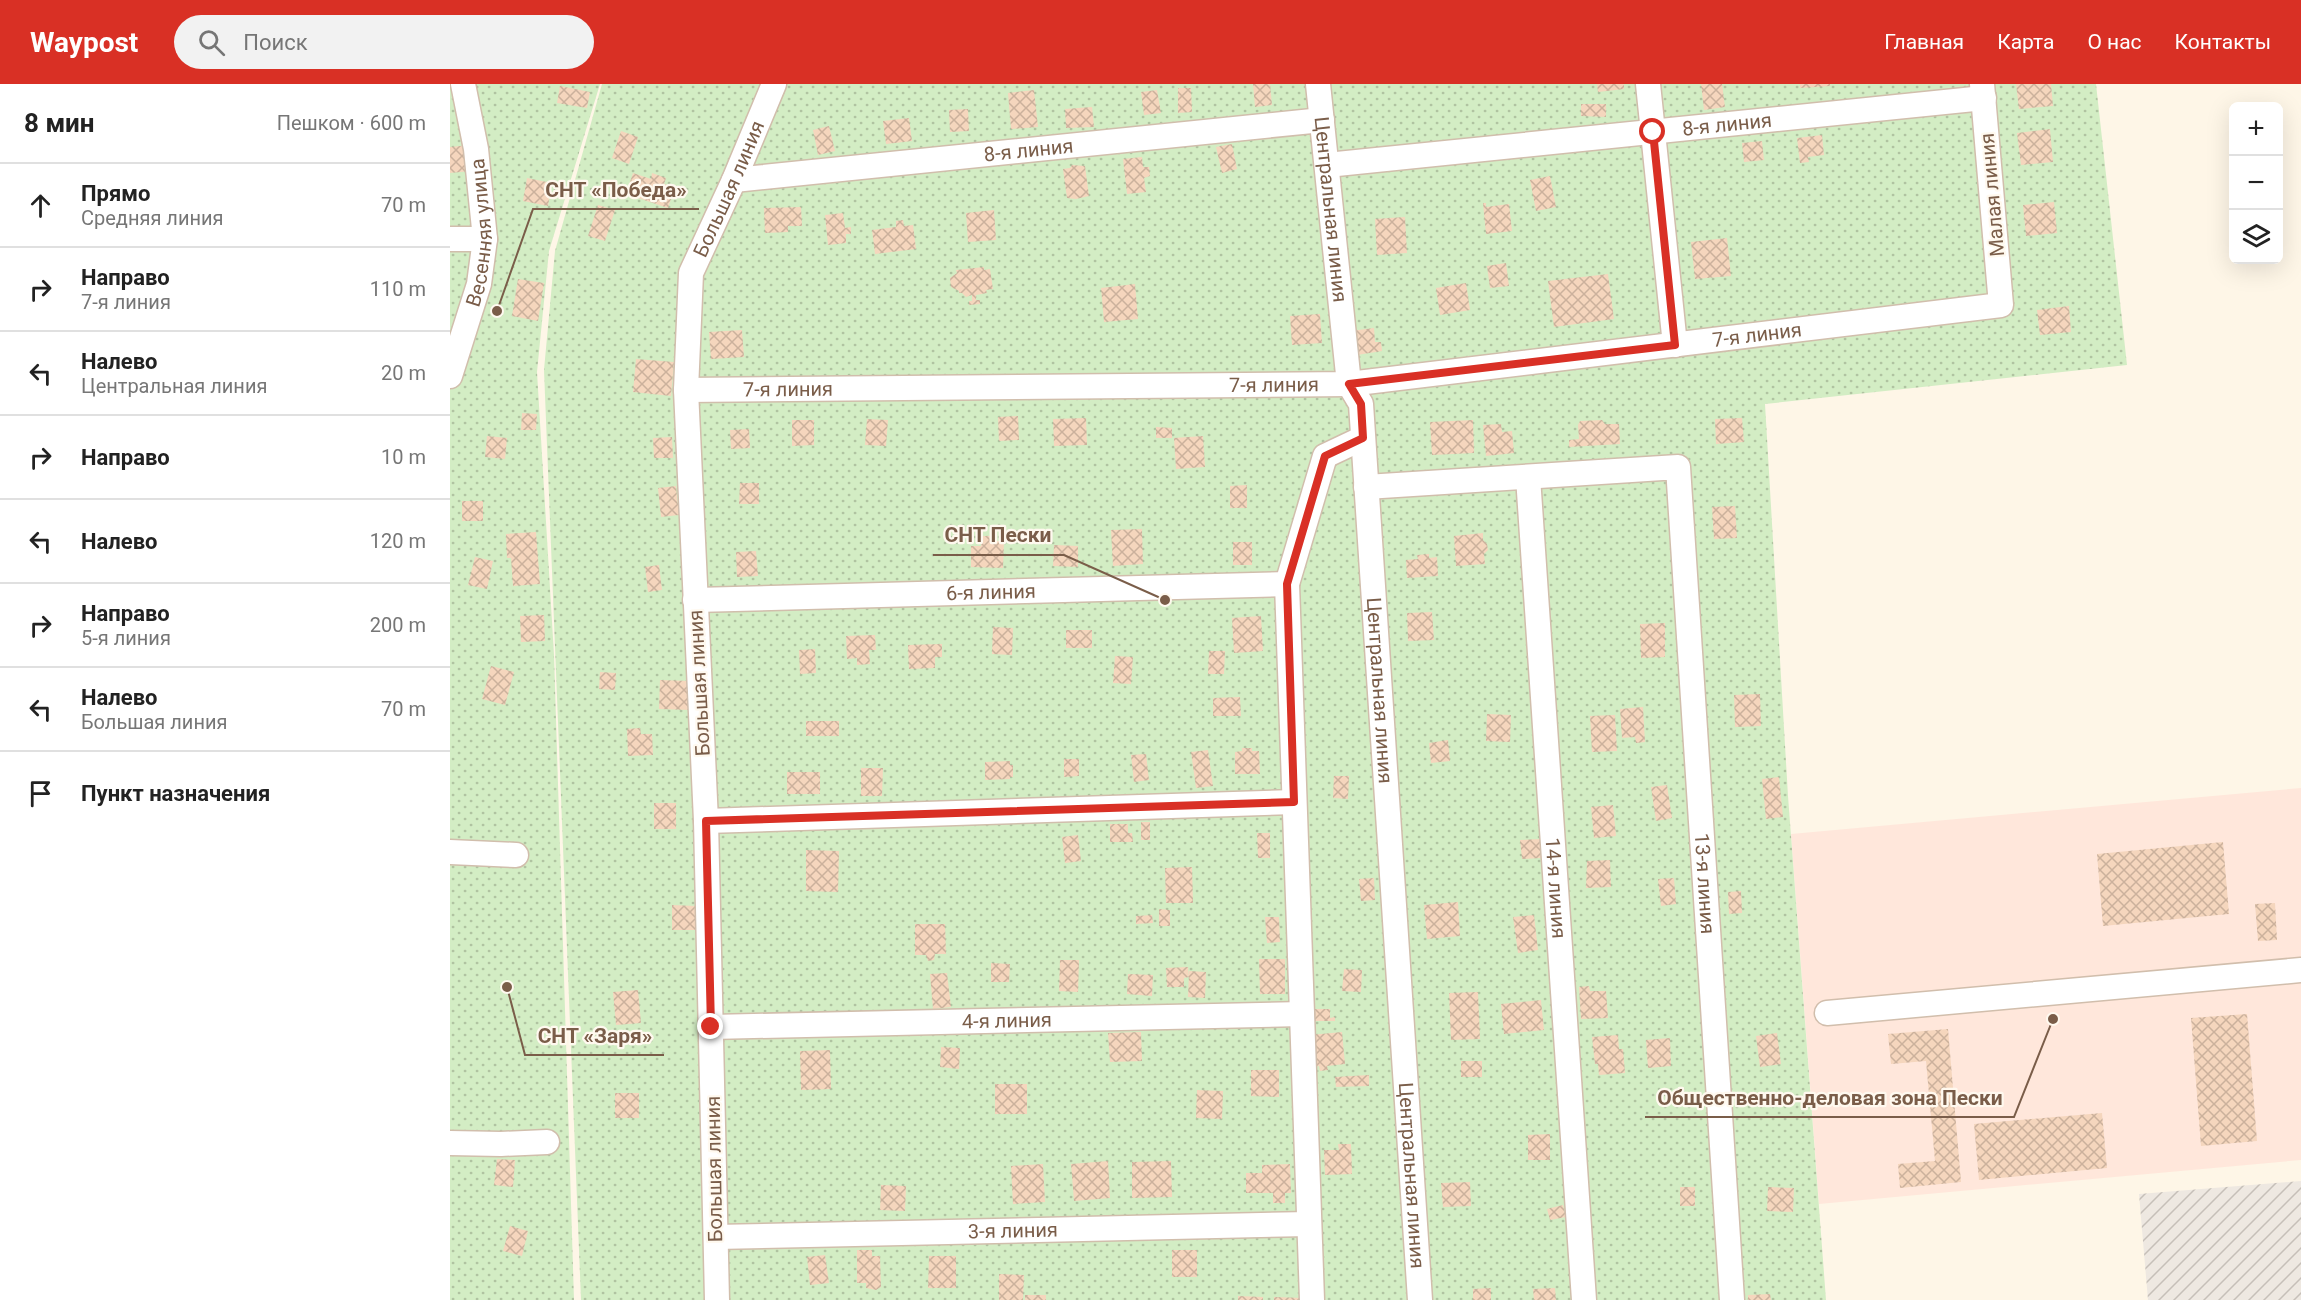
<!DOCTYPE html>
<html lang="ru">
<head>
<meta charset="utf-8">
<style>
	:root { --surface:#fff; --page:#f2f2f2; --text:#222; --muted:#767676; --line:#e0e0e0; --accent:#d93025 }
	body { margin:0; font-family:Roboto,sans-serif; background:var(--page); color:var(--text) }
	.controls { position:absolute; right:18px; top:18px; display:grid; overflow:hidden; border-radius:9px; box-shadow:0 6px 24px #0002 }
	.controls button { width:54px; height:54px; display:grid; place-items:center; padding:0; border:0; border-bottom:2px solid var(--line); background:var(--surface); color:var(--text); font:30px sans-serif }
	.stop { position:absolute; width:18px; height:18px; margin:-14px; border:4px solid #d93025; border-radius:50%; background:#fff }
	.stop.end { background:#d93025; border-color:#fff; box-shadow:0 2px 6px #0008 }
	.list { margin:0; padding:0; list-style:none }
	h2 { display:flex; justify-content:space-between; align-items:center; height:78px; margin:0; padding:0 24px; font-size:26px }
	h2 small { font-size:20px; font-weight:400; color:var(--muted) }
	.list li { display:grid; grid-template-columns:39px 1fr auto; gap:18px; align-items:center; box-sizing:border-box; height:84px; padding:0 24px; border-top:2px solid var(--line) }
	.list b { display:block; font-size:22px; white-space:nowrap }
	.list p { margin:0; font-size:20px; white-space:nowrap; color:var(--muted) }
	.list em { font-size:20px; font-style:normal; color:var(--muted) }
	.icon { flex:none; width:33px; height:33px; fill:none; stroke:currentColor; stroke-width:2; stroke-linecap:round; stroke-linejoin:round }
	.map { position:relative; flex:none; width:1851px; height:1216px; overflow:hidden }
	header { display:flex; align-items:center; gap:36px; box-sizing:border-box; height:84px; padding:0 30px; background:var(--accent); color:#fff }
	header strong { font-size:28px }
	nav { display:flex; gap:33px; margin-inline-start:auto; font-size:21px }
	.search { width:420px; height:54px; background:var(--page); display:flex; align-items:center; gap:15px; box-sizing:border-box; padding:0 21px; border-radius:33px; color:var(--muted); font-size:22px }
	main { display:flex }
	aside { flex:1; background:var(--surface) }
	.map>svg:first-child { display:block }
	.commercial { fill:#ffe7db }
	.industrial { fill:url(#industrial-furrows) }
	.garden { fill:url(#garden-dots) }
	.building { fill:url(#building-cross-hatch) }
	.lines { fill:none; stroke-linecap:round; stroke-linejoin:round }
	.minor-casing { stroke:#d1beac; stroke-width:27 }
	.minor { stroke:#fff; stroke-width:24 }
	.route { stroke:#d93025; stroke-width:8 }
	.labels { text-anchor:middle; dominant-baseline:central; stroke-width:4.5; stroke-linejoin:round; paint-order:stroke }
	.street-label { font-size:20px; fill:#7a5d49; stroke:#fff9ef }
	.leader { fill:none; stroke:#7a5d49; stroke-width:2 }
	.callout-dot { fill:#7a5d49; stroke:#fff9ef; stroke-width:2 }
	.callout-label { font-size:21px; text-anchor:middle; font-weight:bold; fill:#7a5d49; stroke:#fff9ef; stroke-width:4.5; stroke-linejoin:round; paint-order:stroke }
</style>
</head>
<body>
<header>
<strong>Waypost</strong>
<div class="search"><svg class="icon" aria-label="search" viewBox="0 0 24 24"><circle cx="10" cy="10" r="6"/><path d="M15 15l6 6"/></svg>Поиск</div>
<nav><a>Главная</a><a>Карта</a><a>О нас</a><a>Контакты</a></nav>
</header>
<main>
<aside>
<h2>8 мин<small>Пешком · 600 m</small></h2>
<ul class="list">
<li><svg class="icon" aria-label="ahead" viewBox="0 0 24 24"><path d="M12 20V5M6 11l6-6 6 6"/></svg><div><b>Прямо</b><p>Средняя линия</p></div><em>70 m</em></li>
<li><svg class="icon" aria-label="right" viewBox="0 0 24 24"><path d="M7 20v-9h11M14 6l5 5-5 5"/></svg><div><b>Направо</b><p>7-я линия</p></div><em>110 m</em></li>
<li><svg class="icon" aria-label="left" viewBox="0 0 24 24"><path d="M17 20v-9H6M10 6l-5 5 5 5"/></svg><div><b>Налево</b><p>Центральная линия</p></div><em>20 m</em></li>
<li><svg class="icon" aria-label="right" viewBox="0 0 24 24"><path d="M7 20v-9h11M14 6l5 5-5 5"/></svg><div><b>Направо</b></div><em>10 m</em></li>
<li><svg class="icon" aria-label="left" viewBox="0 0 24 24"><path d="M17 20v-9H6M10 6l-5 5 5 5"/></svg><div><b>Налево</b></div><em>120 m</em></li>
<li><svg class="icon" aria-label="right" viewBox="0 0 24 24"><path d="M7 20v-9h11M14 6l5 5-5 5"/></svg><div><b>Направо</b><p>5-я линия</p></div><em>200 m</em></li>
<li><svg class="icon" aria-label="left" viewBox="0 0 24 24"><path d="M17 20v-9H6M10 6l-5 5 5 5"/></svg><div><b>Налево</b><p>Большая линия</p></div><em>70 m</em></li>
<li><svg class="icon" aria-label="arrive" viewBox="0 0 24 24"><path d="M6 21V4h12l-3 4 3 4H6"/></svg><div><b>Пункт назначения</b></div></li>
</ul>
</aside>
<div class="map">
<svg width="1851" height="1216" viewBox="0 0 1851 1216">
	<defs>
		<pattern id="industrial-furrows" width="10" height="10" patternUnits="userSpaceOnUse" patternTransform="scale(1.5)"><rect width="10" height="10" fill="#eee8e1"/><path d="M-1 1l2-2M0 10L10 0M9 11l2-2" fill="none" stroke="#c6bfb8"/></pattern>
		<pattern id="garden-dots" width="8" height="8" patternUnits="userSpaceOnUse" patternTransform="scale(1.5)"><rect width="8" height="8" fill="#d3edc4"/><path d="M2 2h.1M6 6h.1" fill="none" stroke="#b0c3a1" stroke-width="1.8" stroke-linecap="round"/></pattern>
		<pattern id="building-cross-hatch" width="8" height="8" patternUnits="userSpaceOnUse" patternTransform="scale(1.5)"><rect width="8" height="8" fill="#f5d6bd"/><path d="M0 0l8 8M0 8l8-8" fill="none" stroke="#cbb19c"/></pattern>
	</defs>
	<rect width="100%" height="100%" fill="#fef6e7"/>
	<polygon class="commercial" points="1851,704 1851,1076 1369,1120 1341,750"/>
	<polygon class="industrial" points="1851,1097 1851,1216 1698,1216 1689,1110"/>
	<g class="garden">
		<polygon points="0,0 150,0 99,167 87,288 104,571 124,1216 0,1216"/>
		<polygon points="152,0 1646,0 1677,281 1315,320 1338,712 1376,1216 131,1216 94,286 105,167"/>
	</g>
	<g class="building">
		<polygon points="803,0 820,0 822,21 805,23"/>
		<polygon points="1147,0 1174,0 1174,5 1148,8"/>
		<polygon points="1251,0 1272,0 1275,23 1254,26"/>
		<polygon points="1350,0 1380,0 1380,2 1350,4"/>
		<polygon points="1566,0 1601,0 1603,22 1569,25"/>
		<polygon points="110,2 140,8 137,24 107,19"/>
		<polygon points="728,4 741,4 742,28 728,29"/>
		<polygon points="584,6 588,43 561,45 558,9"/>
		<polygon points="707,6 711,29 694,31 691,8"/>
		<polygon points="1131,20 1156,20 1156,33 1131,32"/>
		<polygon points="642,23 644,43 616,44 615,25"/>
		<polygon points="518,25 519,47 500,48 499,26"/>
		<polygon points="459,34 462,57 436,60 433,37"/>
		<polygon points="379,42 385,67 368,71 363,46"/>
		<polygon points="1600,45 1603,78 1571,81 1567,49"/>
		<polygon points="171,47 188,53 179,80 162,74"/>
		<polygon points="1372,51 1374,71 1358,73 1359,78 1350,79 1347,54"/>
		<polygon points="1312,57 1314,76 1294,78 1292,59"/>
		<polygon points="782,60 787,85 772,89 766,63"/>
		<polygon points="20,61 22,87 0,89 0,63"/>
		<polygon points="692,73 693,83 699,83 700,92 694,94 696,108 677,110 673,75"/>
		<polygon points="622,81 635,82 639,112 626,115 617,114 613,85 620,84"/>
		<polygon points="183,89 201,95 202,89 216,94 214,100 225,103 218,124 176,110"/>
		<polygon points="1100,92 1106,123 1086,127 1080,96"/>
		<polygon points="77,94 102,99 98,122 73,117"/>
		<polygon points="1604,118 1607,149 1576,152 1573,121"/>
		<polygon points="1033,119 1036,119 1036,123 1059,120 1062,147 1036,150"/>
		<polygon points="148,121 165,126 155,157 138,152"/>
		<polygon points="351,123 352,142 338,142 338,148 315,149 314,124"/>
		<polygon points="544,126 546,156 518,158 516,129"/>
		<polygon points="393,129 395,144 401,143 401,150 396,150 396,159 378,161 375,131"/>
		<polygon points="955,133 957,169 927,171 925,135"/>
		<polygon points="453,136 454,142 463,141 466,165 425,170 422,146 446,143 446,137"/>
		<polygon points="1277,154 1281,192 1245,195 1241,158"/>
		<polygon points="1056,179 1059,202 1040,204 1037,182"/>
		<polygon points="534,183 534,186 540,185 543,205 536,206 537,209 526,211 526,216 530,216 530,220 519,221 519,217 522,217 522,211 516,213 512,209 509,209 509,207 501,203 500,194 507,189 506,186"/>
		<polygon points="1158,190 1164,235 1104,243 1098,197"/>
		<polygon points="68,195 94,199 88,237 62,232"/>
		<polygon points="1016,199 1020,226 990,231 986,204"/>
		<polygon points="685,200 688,235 654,238 651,204"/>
		<polygon points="1619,222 1621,248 1590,251 1587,226"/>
		<polygon points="870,230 872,259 842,261 840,232"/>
		<polygon points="924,244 925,258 931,258 932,267 907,271 900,247"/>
		<polygon points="292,246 294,273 261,275 259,248"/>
		<polygon points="186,275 224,278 221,312 183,308"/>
		<polygon points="72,329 87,330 86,346 71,346"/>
		<polygon points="568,332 569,356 549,357 548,333"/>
		<polygon points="636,334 637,361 604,362 603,335"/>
		<polygon points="1292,334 1294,358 1266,360 1265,335"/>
		<polygon points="417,335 438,336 436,362 415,361"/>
		<polygon points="342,336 364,336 364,361 342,362"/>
		<polygon points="1023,336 1024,369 982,371 980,338"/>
		<polygon points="1152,336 1155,340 1169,340 1170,360 1119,363 1119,356 1129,355 1128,341 1130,337"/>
		<polygon points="1051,340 1052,348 1062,347 1064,369 1036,372 1033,341"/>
		<polygon points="706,343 722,344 722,354 706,354"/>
		<polygon points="299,345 300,364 281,365 280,346"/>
		<polygon points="37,352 57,354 55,375 35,373"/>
		<polygon points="753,352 755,383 726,385 724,354"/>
		<polygon points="222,353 223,374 204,374 203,354"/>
		<polygon points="290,399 309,399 309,420 289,420"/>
		<polygon points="797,401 797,424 780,424 780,402"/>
		<polygon points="226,402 229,431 211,433 208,404"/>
		<rect x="12" y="417" width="21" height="20"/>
		<polygon points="1285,422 1287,454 1264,455 1262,423"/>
		<polygon points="692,445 693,480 663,482 661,446"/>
		<polygon points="86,448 90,500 63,502 61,474 57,474 56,450"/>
		<polygon points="1033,449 1033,456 1037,460 1038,466 1034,470 1035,480 1006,482 1004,452"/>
		<polygon points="532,452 541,452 541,457 554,457 553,484 521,483 521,462 531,462"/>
		<rect x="783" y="458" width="19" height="23"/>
		<polygon points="604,461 628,462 628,483 603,482"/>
		<polygon points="306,467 308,492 287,493 286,468"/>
		<polygon points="979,470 979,474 987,473 988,492 957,494 956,476 968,475 967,471"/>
		<polygon points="25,473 43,477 37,505 18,501"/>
		<polygon points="209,481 212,506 198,508 195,483"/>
		<polygon points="982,528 984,556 958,557 957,529"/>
		<polygon points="94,531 95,557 71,558 70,532"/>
		<polygon points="811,532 813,567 784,569 782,534"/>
		<polygon points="1215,539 1215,573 1191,574 1190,540"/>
		<polygon points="543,543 563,544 562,571 542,570"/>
		<rect x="616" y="546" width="26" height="18"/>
		<polygon points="425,551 426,566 419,566 420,580 407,581 407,574 397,575 396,552"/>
		<polygon points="492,560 492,573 485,573 485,584 459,585 458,561"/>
		<polygon points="365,565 366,589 350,590 349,566"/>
		<polygon points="759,567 775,567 774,590 758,590"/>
		<polygon points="665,572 683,573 681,600 663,599"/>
		<polygon points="41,582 64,588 55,621 32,615"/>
		<polygon points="150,588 166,589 165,606 149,605"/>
		<polygon points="210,596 241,597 240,626 209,625"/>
		<polygon points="1310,610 1311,642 1285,643 1284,611"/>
		<polygon points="790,613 791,632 763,632 763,614"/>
		<polygon points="1193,623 1195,658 1186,659 1185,653 1172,654 1170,625"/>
		<polygon points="1037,630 1061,631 1060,658 1036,657"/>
		<polygon points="1165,631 1167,667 1142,668 1140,632"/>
		<rect x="356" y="637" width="33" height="15"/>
		<polygon points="190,644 191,650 202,650 203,671 178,672 177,645"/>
		<polygon points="998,656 1000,677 981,679 979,659"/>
		<polygon points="792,664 802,664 802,667 809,667 810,690 785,690 785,668 792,667"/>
		<polygon points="758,666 763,702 746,704 741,668"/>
		<polygon points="696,670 699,696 684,698 681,671"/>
		<polygon points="614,675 629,675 629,692 614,693"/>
		<polygon points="560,677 560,681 563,681 563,693 560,693 560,695 535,696 535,678"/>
		<polygon points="411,684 433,684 432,712 411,712"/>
		<rect x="337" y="688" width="33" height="22"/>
		<polygon points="884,692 899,692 898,715 883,714"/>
		<polygon points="1329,693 1333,733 1316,735 1312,695"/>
		<polygon points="1217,701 1222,734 1206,737 1201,703"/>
		<rect x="204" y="719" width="22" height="26"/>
		<polygon points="1163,721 1166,752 1144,754 1141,723"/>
		<rect x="691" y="738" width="9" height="18"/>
		<polygon points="660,740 678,740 678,749 682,749 683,758 660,758"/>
		<polygon points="807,749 820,749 820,774 808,774"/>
		<polygon points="628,751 631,777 615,779 612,753"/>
		<polygon points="1090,755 1091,774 1072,775 1070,756"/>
		<polygon points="1773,758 1779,830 1653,842 1647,770"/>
		<polygon points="356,766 389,767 388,808 356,807"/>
		<polygon points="1160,776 1161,803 1136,804 1137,777"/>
		<polygon points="742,783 743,819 716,819 715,784"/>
		<polygon points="924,794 925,816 911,817 909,795"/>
		<polygon points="1224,794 1226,820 1211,822 1208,795"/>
		<polygon points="1291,807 1292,829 1279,830 1278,808"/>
		<polygon points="1008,818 1010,852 977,855 974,821"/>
		<polygon points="1825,819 1827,856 1808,857 1805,820"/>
		<polygon points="222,821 246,822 245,846 222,846"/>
		<polygon points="709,825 720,826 720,842 709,842"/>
		<polygon points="702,831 703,839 686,840 686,832"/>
		<polygon points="1084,831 1088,866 1068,869 1063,833"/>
		<polygon points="815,833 829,833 830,858 817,859"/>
		<polygon points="465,840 495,840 496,870 485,870 484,876 478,877 476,871 465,871"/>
		<polygon points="809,875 835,875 835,910 810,910"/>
		<polygon points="610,876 629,876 628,908 609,907"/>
		<polygon points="541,879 560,880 559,898 541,898"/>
		<polygon points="738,883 739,893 734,894 734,903 717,903 716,884"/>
		<polygon points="894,885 912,886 911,908 892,907"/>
		<polygon points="739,887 756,888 755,914 738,913"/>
		<polygon points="497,889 501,923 483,925 480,890"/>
		<polygon points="678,890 703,891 702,912 677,910"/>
		<polygon points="1139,902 1140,907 1156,907 1158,934 1131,935 1129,903"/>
		<polygon points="188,906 191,939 166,941 163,908"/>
		<polygon points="1028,908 1030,955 1001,956 999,909"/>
		<polygon points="1091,916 1094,946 1054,950 1051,920"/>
		<polygon points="856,925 880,925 880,934 885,933 885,937 856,937"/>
		<polygon points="1797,930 1807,1057 1751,1062 1741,934"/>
		<polygon points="1498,945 1511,1098 1450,1104 1448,1080 1485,1077 1476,977 1441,980 1438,950"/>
		<polygon points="691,948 692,977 660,978 658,949"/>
		<polygon points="892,948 895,980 877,982 878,986 870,987 869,982 863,983 860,951"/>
		<polygon points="1327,949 1331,980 1310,983 1306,952"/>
		<polygon points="1168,951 1169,965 1173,965 1175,989 1149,991 1148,980 1145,980 1142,953"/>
		<polygon points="1220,954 1221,982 1198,984 1196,956"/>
		<polygon points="491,963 510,964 509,985 490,983"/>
		<polygon points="380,966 381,1005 351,1006 350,967"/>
		<rect x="1011" y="977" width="21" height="16"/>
		<polygon points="801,986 829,986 829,1013 801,1012"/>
		<polygon points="919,991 919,1002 886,1003 885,993"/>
		<rect x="545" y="1000" width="32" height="30"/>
		<polygon points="747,1006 773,1007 772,1035 746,1034"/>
		<rect x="165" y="1009" width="24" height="25"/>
		<polygon points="1652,1029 1657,1084 1529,1096 1524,1040"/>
		<polygon points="1100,1050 1100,1076 1078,1076 1078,1051"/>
		<polygon points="888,1060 901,1060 902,1090 875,1091 874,1066 889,1066"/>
		<polygon points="47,1075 65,1076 63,1103 44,1101"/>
		<polygon points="658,1077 660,1114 624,1117 621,1080"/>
		<polygon points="721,1077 722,1113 682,1114 682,1078"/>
		<polygon points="593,1080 595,1118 563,1120 561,1082"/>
		<polygon points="840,1080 841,1109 835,1109 835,1119 823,1119 823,1109 796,1109 796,1089 812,1089 812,1081"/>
		<polygon points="1020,1098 1021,1122 993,1123 991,1099"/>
		<polygon points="431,1101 456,1102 455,1127 430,1126"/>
		<rect x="1230" y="1103" width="15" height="19"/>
		<polygon points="1318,1103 1344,1104 1343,1128 1317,1127"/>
		<polygon points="1113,1121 1116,1133 1100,1136 1097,1125"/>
		<polygon points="60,1142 78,1147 72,1172 53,1167"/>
		<polygon points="407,1166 422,1166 422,1172 430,1172 431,1203 426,1206 416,1204 416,1199 407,1199"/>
		<rect x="722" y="1166" width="25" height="27"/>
		<polygon points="375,1171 379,1199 360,1201 357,1173"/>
		<polygon points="479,1172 506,1172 506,1204 478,1204"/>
		<polygon points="549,1190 574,1191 573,1216 549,1216"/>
		<polygon points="1041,1204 1041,1216 1023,1216 1023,1205"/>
		<polygon points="1105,1204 1106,1216 1084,1216 1083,1205"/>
		<polygon points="1320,1210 1321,1216 1298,1216 1298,1211"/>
		<rect x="575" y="1211" width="21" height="5"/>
		<polygon points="788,1212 813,1213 813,1216 788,1216"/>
		<polygon points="824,1213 855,1214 855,1216 824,1216"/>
	</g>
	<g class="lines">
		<g class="minor-casing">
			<g id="minor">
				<path id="s1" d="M 868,0 L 899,300 L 911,320 L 970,1216"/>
				<polyline points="1198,0 1225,261"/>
				<path id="s2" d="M 877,81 L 1534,14"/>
				<path id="s3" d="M 284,96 L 872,36"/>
				<polyline points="0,155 35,155"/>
				<path id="s4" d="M 0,292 L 29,200 L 35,155 L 26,65 L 13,0"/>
				<path id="s5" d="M 236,306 L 899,300 L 1551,221 L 1532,0"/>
				<path id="s6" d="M 1078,393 L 1134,1216"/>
				<path id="s7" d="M 916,403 L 1228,383 L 1282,1216"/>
				<path id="s8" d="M 245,516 L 837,500"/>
				<polyline points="256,737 844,718"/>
				<polyline points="0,768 66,771"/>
				<polyline points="1377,929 1851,886"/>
				<path id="s9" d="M 261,943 L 852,930"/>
				<polyline points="0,1059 51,1060 97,1058"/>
				<path id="s10" d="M 266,1153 L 859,1140"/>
				<path id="s11" d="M 267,1216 L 256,737 L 236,306 L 241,189 L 284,96 L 324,0"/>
				<polyline points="862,1216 837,500 875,372 913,354"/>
			</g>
		</g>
		<use href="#minor" class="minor"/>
	</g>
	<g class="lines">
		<polyline class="route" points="261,943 256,737 844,718 837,500 875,372 913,354 911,320 899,300 1225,261 1203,48"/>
	</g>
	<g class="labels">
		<g class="street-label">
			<text stroke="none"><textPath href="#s2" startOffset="402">8-я линия</textPath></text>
			<text stroke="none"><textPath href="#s3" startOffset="296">8-я линия</textPath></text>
			<text stroke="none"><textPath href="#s11" startOffset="1120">Большая линия</textPath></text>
			<text transform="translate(1542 111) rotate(-95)">Малая линия</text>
			<text stroke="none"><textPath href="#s1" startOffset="126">Центральная линия</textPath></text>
			<text stroke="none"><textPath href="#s4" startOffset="148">Весенняя улица</textPath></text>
			<text stroke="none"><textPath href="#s5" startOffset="1074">7-я линия</textPath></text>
			<text stroke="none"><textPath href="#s5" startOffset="588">7-я линия</textPath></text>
			<text stroke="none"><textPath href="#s5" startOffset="102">7-я линия</textPath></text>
			<text stroke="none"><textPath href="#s8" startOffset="296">6-я линия</textPath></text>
			<text transform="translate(249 599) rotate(-93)">Большая линия</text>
			<text stroke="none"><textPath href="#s1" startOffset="612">Центральная линия</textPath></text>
			<text stroke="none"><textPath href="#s7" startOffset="730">13-я линия</textPath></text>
			<text stroke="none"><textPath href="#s6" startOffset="412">14-я линия</textPath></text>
			<text stroke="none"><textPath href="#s9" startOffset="296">4-я линия</textPath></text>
			<text transform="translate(264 1085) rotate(-91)">Большая линия</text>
			<text stroke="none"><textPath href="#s1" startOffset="1098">Центральная линия</textPath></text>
			<text stroke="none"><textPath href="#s10" startOffset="297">3-я линия</textPath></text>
		</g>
	</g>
	<path class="leader" d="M47 227L83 125H249M715 516L614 471H483M57 903L75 971H214M1603 935L1564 1033H1195"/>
	<g class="callout-dot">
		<circle cx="47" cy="227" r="6"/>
		<circle cx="715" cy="516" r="6"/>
		<circle cx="57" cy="903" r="6"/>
		<circle cx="1603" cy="935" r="6"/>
	</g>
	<g class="callout-label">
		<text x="166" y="113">СНТ «Победа»</text>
		<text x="548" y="458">СНТ Пески</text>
		<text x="145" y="959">СНТ «Заря»</text>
		<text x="1380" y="1021">Общественно-деловая зона Пески</text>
	</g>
</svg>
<div class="controls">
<button>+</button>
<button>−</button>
<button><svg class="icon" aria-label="layers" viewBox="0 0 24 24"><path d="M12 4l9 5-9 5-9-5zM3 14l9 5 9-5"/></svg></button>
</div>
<div class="stop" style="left:1203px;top:48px"></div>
<div class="stop end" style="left:261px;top:943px"></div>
</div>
</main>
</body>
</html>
